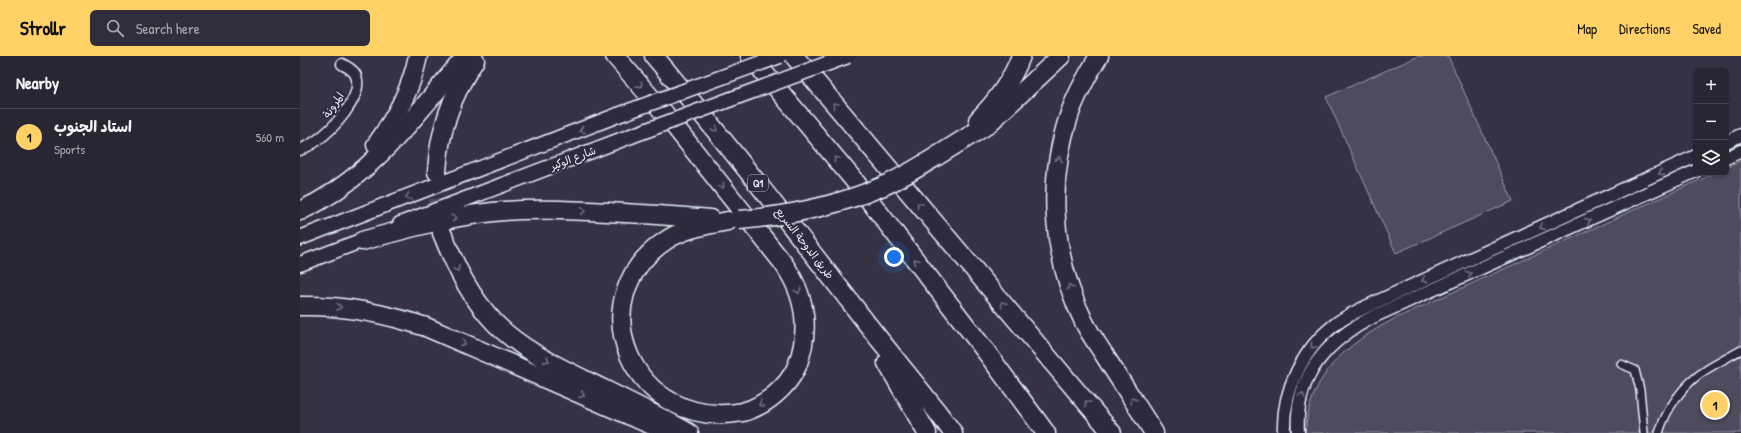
<!DOCTYPE html>
<html lang="en">
<head>
<meta charset="utf-8">
<style>
	:root { --surface:#282633; --page:#302e3b; --text:#f1f3f6; --muted:#a5a5ac; --line:#44434e; --accent:#ffd166 }
	body { margin:0; font-family:"Patrick Hand","Playpen Sans Arabic",sans-serif; background:var(--page); color:var(--text) }
	.controls { position:absolute; right:12px; top:12px; display:grid; overflow:hidden; border-radius:6px; box-shadow:0 1px 3px #0004 }
	.controls button { width:36px; height:36px; display:grid; place-items:center; padding:0; border:0; border-bottom:1px solid var(--line); background:var(--surface); color:var(--text); font:20px sans-serif }
	.you { position:absolute; left:594px; top:201px; width:14px; height:14px; margin:-10px; border:3px solid #fff; border-radius:50%; background:#1a73e8; box-shadow:0 0 0 6px #1a73e833 }
	.badge { display:grid; place-items:center; width:26px; height:26px; border-radius:50%; background:var(--accent); color:#111; font-size:13px; font-weight:700 }
	.pin { position:absolute; translate:-50% -50%; border:2px solid #fff; box-shadow:0 1px 4px #0006 }
	.list { margin:0; padding:0; list-style:none }
	h2 { display:flex; justify-content:space-between; align-items:center; height:52px; margin:0; padding:0 16px; font-size:17px }
	h2 small { font-size:13px; font-weight:400; color:var(--muted) }
	.list li { display:grid; grid-template-columns:26px 1fr auto; gap:12px; align-items:center; box-sizing:border-box; height:56px; padding:0 16px; border-top:1px solid var(--line) }
	.list b { display:block; font-size:15px; white-space:nowrap }
	.list p { margin:0; font-size:13px; white-space:nowrap; color:var(--muted) }
	.list em { font-size:13px; font-style:normal; color:var(--muted) }
	.icon { flex:none; width:22px; height:22px; fill:none; stroke:currentColor; stroke-width:2; stroke-linecap:round; stroke-linejoin:round }
	.map { position:relative; flex:none; width:1441px; height:377px; overflow:hidden }
	header { display:flex; align-items:center; gap:24px; box-sizing:border-box; height:56px; padding:0 20px; background:var(--accent); color:#111 }
	header strong { font-size:19px }
	nav { display:flex; gap:22px; margin-inline-start:auto; font-size:14px }
	.search { width:280px; height:36px; background:var(--page); display:flex; align-items:center; gap:10px; box-sizing:border-box; padding:0 14px; border-radius:6px; color:var(--muted); font-size:15px }
	main { display:flex }
	aside { flex:1; background:var(--surface) }
	.map>svg:first-child { display:block }
	.green { fill:#4d4b5c; stroke:#9a9eaa }
	.lines { fill:none; stroke-linecap:round; stroke-linejoin:round }
	.motorway-tunnel { stroke:#514f5f; stroke-width:18; stroke-dasharray:18 9; stroke-linecap:butt }
	.pedestrian-casing { stroke:#e8f1f8; stroke-width:10 }
	.minor-casing { stroke:#e8f1f8; stroke-width:13 }
	.tertiary-casing { stroke:#e8f1f8; stroke-width:15 }
	.secondary-casing { stroke:#e8f1f8; stroke-width:17 }
	.motorway-casing { stroke:#e8f1f8; stroke-width:21 }
	.pedestrian { stroke:#2f2a3d; stroke-width:7 }
	.minor { stroke:#2f2a3d; stroke-width:10 }
	.tertiary { stroke:#2f2a3d; stroke-width:12 }
	.secondary { stroke:#2f2a3d; stroke-width:14 }
	.motorway { stroke:#2f2a3d; stroke-width:18 }
	.secondary-bridge-casing { stroke:#e8f1f8; stroke-width:17; stroke-linecap:butt }
	.motorway-bridge-casing { stroke:#e8f1f8; stroke-width:21; stroke-linecap:butt }
	.secondary-bridge { stroke:#2f2a3d; stroke-width:14 }
	.motorway-bridge { stroke:#2f2a3d; stroke-width:18 }
	.oneway { stroke:#70707e }
	.labels { text-anchor:middle; dominant-baseline:central; stroke-width:4; stroke-linejoin:round; paint-order:stroke }
	.shield { fill:#2f2a3d; stroke:#b0b5c0; stroke-width:1 }
	.shield-label { font-size:10px; font-weight:bold; fill:#e8f1f8 }
	.street-label { font-size:11px; fill:#e8f1f8; stroke:#2f2a3d }
</style>
</head>
<body>
<header>
<strong>Strollr</strong>
<div class="search"><svg class="icon" aria-label="search" viewBox="0 0 24 24"><circle cx="10" cy="10" r="6"/><path d="M15 15l6 6"/></svg>Search here</div>
<nav><a>Map</a><a>Directions</a><a>Saved</a></nav>
</header>
<main>
<aside>
<h2>Nearby<small></small></h2>
<ul class="list">
<li><span class="badge">1</span><div><b>استاد الجنوب</b><p>Sports</p></div><em>560 m</em></li>
</ul>
</aside>
<div class="map">
<svg width="1441" height="377" viewBox="0 0 1441 377">
	<rect width="100%" height="100%" fill="#363244"/>
	<filter id="ink" filterUnits="userSpaceOnUse"><feTurbulence type="fractalNoise" baseFrequency=".025" numOctaves="2"/><feDisplacementMap in="SourceGraphic" scale="8" xChannelSelector="R" yChannelSelector="G"/><feConvolveMatrix kernelMatrix="1 2 1 2 8 2 1 2 1" color-interpolation-filters="sRGB"/></filter>
	<g filter="url(#ink)">
		<g class="green">
			<polygon points="1119,0 1148,0 1213,145 1096,197 1026,41"/>
			<path d="M 1441,105 L 1441,377 L 1005,377 C 1010,318 1045,289 1094,263 L 1415,117 L 1426,117 L 1426,112 Z"/>
		</g>
		<g class="lines">
			<polyline class="motorway-tunnel" points="137,116 138,157 141,171"/>
			<g class="pedestrian-casing">
				<g id="pedestrian">
					<polyline points="1321,308 1335,314 1340,334 1344,377"/>
					<path d="M 1359,377 C 1366,353 1384,327 1406,314 C 1417,307 1429,301 1441,294"/>
				</g>
			</g>
			<g class="minor-casing">
				<path id="minor" d="M 0,94 C 5,91 11,89 16,85 C 32,74 64,41 56,20 C 54,14 47,11 42,8"/>
			</g>
			<g class="tertiary-casing">
				<g id="tertiary">
					<polyline points="1426,86 1441,79"/>
					<polyline points="1426,102 1441,95"/>
					<path d="M 984,377 C 982,335 1003,292 1037,267 C 1048,259 1061,253 1074,247 L 1396,100"/>
					<path d="M 998,377 C 994,319 1028,283 1077,259 L 1396,115"/>
				</g>
			</g>
			<g class="secondary-casing">
				<g id="secondary">
					<polyline points="100,168 331,80"/>
					<polyline points="0,182 318,59"/>
					<polyline points="0,208 71,181"/>
				</g>
			</g>
			<g class="motorway-casing">
				<g id="motorway">
					<path d="M 315,0 L 365,58 L 483,207 C 505,238 511,273 497,310 C 488,331 465,350 443,356 C 334,377 274,243 368,183 C 385,172 408,169 428,165"/>
					<path d="M 354,0 C 424,83 491,169 558,256 C 589,297 623,335 653,377"/>
					<polyline points="450,0 553,123 687,297 746,377"/>
					<polyline points="494,0 812,377"/>
					<path d="M 799,0 C 788,18 777,37 770,57 C 746,126 752,201 784,266 C 790,278 798,289 805,300 C 821,326 838,351 854,377"/>
					<path d="M 678,64 C 696,46 712,24 721,0"/>
					<path d="M 76,89 C 96,61 111,34 118,0"/>
					<polyline points="637,100 687,69 761,0"/>
					<path d="M 137,116 C 139,75 152,38 175,4"/>
					<path d="M 0,155 C 49,133 89,92 123,51 C 138,34 151,16 167,0"/>
					<path d="M 142,177 C 156,212 170,241 196,268 C 221,293 253,308 283,323 C 319,341 355,358 389,377"/>
					<path d="M 62,185 C 105,173 148,161 193,156 C 231,152 269,154 308,156 C 343,158 377,160 411,163"/>
					<path d="M 0,250 C 44,249 84,257 126,271 L 370,377"/>
					<polyline points="587,307 627,377"/>
				</g>
			</g>
			<use href="#pedestrian" class="pedestrian"/>
			<use href="#minor" class="minor"/>
			<use href="#tertiary" class="tertiary"/>
			<use href="#secondary" class="secondary"/>
			<use href="#motorway" class="motorway"/>
			<g class="secondary-bridge-casing">
				<g id="secondary-bridge">
					<polyline points="318,59 480,0"/>
					<polyline points="331,80 548,0"/>
				</g>
			</g>
			<g class="motorway-bridge-casing">
				<path id="motorway-bridge" d="M 439,164 C 488,160 536,150 581,131 C 600,123 619,111 637,100"/>
			</g>
			<use href="#secondary-bridge" class="secondary-bridge"/>
			<use href="#motorway-bridge" class="motorway-bridge"/>
		</g>
		<defs><path id="oneway-chevron" d="M-2-3.5L2.5 0L-2 3.5" fill="none" stroke-width="1.6" stroke-linecap="round" stroke-linejoin="round"/></defs>
		<g class="oneway">
			<use href="#oneway-chevron" transform="translate(340 29) rotate(49)"/>
			<use href="#oneway-chevron" transform="translate(535 49) rotate(-130)"/>
			<use href="#oneway-chevron" transform="translate(415 73) rotate(51)"/>
			<use href="#oneway-chevron" transform="translate(282 74) rotate(159)"/>
			<use href="#oneway-chevron" transform="translate(536 103) rotate(-130)"/>
			<use href="#oneway-chevron" transform="translate(759 103) rotate(-80)"/>
			<use href="#oneway-chevron" transform="translate(1361 117) rotate(155)"/>
			<use href="#oneway-chevron" transform="translate(422 130) rotate(52)"/>
			<use href="#oneway-chevron" transform="translate(108 141) rotate(159)"/>
			<use href="#oneway-chevron" transform="translate(619 149) rotate(-130)"/>
			<use href="#oneway-chevron" transform="translate(283 155) rotate(3)"/>
			<use href="#oneway-chevron" transform="translate(154 162) rotate(-11)"/>
			<use href="#oneway-chevron" transform="translate(1288 165) rotate(-24)"/>
			<use href="#oneway-chevron" transform="translate(1242 171) rotate(156)"/>
			<use href="#oneway-chevron" transform="translate(616 205) rotate(-128)"/>
			<use href="#oneway-chevron" transform="translate(157 213) rotate(62)"/>
			<use href="#oneway-chevron" transform="translate(1169 218) rotate(-24)"/>
			<use href="#oneway-chevron" transform="translate(1124 224) rotate(156)"/>
			<use href="#oneway-chevron" transform="translate(770 231) rotate(-110)"/>
			<use href="#oneway-chevron" transform="translate(498 235) rotate(70)"/>
			<use href="#oneway-chevron" transform="translate(703 248) rotate(-130)"/>
			<use href="#oneway-chevron" transform="translate(39 251) rotate(4)"/>
			<use href="#oneway-chevron" transform="translate(163 287) rotate(23)"/>
			<use href="#oneway-chevron" transform="translate(1013 290) rotate(130)"/>
			<use href="#oneway-chevron" transform="translate(247 304) rotate(29)"/>
			<use href="#oneway-chevron" transform="translate(282 339) rotate(23)"/>
			<use href="#oneway-chevron" transform="translate(1002 339) rotate(-72)"/>
			<use href="#oneway-chevron" transform="translate(833 344) rotate(-123)"/>
			<use href="#oneway-chevron" transform="translate(787 347) rotate(-130)"/>
			<use href="#oneway-chevron" transform="translate(461 348) rotate(149)"/>
		</g>
	</g>
	<g class="labels">
		<rect class="shield" x="448" y="119" width="20" height="16" rx="3"/>
		<g class="shield-label">
			<text x="458" y="127">Q1</text>
		</g>
		<g class="street-label">
			<text transform="translate(33 49) rotate(-56)">المرونة</text>
			<text transform="translate(273 102) rotate(-21)">شارع الوكير</text>
			<text transform="translate(505 187) rotate(52)">طريق الدوحة السريع</text>
		</g>
	</g>
</svg>
<div class="controls">
<button>+</button>
<button>−</button>
<button><svg class="icon" aria-label="layers" viewBox="0 0 24 24"><path d="M12 4l9 5-9 5-9-5zM3 14l9 5 9-5"/></svg></button>
</div>
<div class="you"></div>
<div class="pin badge" style="left:1415px;top:349px">1</div>
</div>
</main>
</body>
</html>
